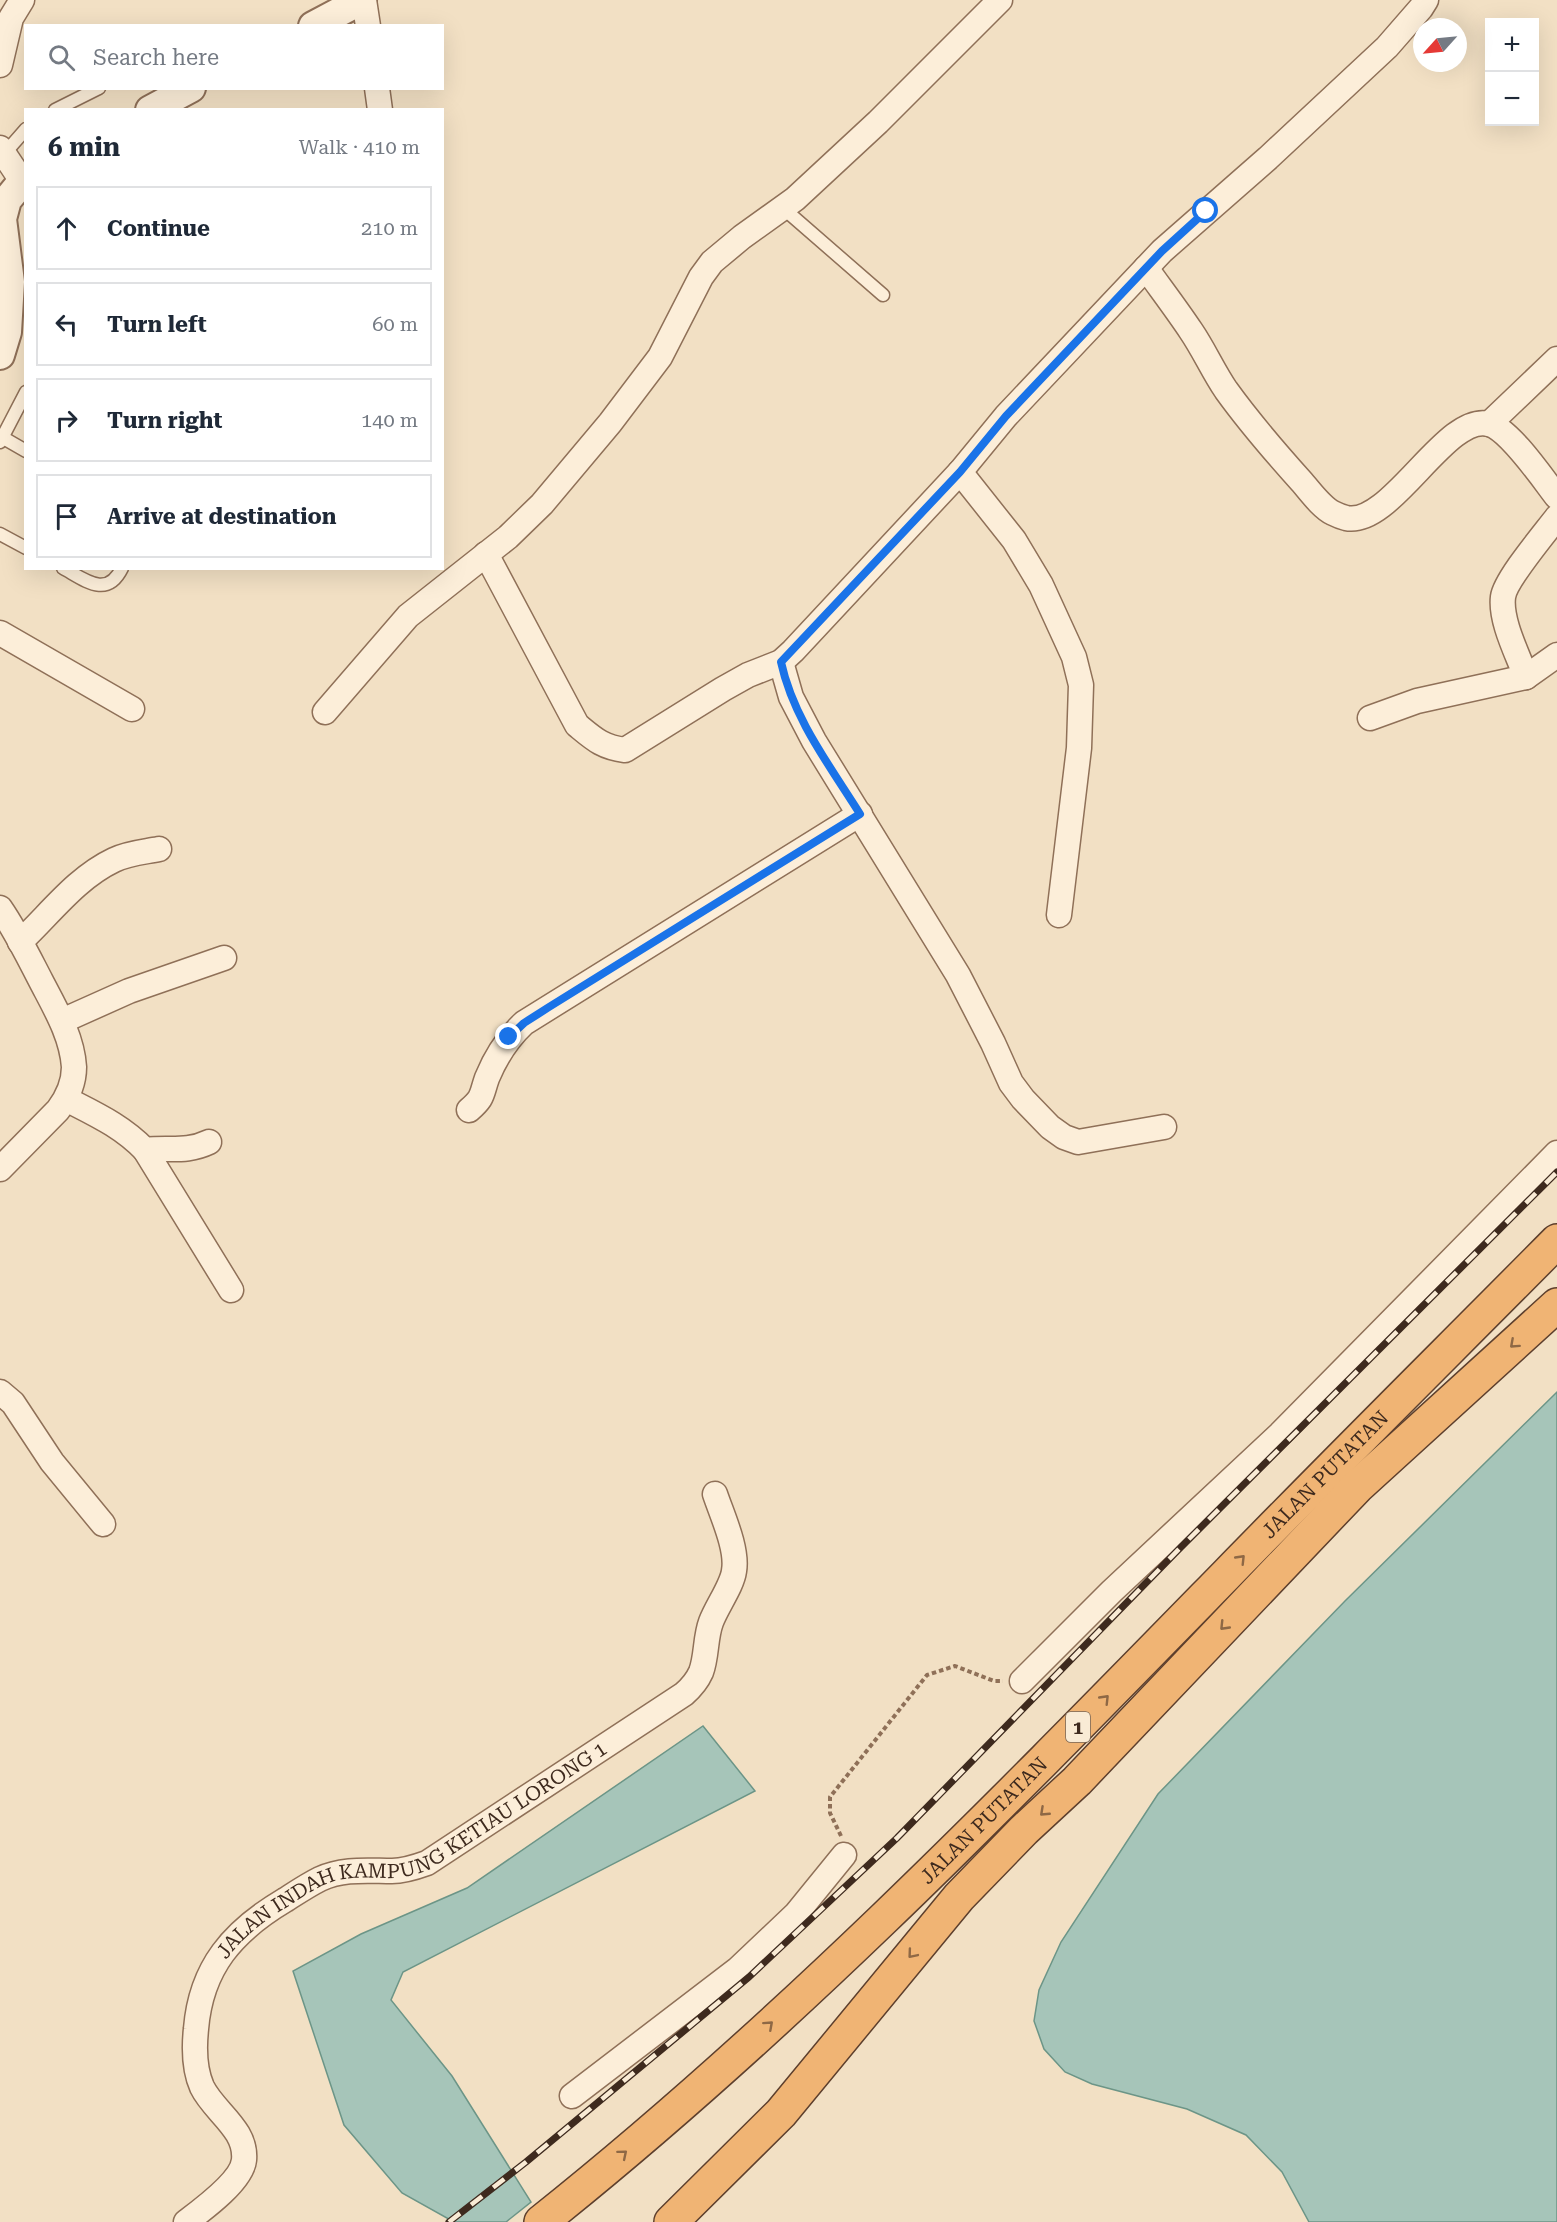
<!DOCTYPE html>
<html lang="en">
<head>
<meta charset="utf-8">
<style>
	:root { --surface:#fff; --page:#f2f2f3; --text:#1f2937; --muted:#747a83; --line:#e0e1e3 }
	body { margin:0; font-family:"Roboto Serif",serif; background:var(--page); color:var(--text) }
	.controls { position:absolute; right:18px; top:18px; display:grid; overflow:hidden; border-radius:0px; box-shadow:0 6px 24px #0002 }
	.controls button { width:54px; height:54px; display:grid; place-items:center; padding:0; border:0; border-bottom:2px solid var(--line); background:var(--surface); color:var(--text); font:30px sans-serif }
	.compass { position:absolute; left:1413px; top:18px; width:54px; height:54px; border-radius:50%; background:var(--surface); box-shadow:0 6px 24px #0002; rotate:243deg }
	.stop { position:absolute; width:18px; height:18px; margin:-14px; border:4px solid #1a73e8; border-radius:50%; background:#fff }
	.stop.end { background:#1a73e8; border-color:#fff; box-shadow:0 2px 6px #0008 }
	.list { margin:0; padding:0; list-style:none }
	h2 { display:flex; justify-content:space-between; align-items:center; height:78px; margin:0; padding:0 24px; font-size:26px }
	h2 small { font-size:20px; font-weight:400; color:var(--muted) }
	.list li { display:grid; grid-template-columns:39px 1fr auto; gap:18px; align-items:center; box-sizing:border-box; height:84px; margin:0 12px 12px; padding:0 12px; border:2px solid var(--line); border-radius:0px }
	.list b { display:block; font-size:22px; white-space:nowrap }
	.list em { font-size:20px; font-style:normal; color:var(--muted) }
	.icon { flex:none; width:33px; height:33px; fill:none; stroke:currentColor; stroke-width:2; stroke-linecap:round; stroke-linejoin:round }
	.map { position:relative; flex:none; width:1557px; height:2222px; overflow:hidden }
	.search { position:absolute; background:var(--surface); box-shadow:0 6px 24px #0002; left:24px; top:24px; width:420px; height:66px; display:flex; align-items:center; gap:15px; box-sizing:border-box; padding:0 21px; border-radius:0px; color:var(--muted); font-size:22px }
	.panel { position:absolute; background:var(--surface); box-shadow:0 6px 24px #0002; left:24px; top:108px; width:420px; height:462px; border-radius:0px }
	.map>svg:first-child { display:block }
	.water { fill:#a6c5b9; stroke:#6c9587; stroke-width:1.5 }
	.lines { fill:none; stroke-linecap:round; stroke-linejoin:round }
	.service-casing { stroke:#8f7058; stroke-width:15 }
	.minor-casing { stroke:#8f7058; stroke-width:27 }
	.tertiary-casing { stroke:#8f7058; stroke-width:32 }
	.trunk-casing { stroke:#5d3f2d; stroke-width:36 }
	.path { stroke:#8f7058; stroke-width:4; stroke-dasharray:4.5 3; stroke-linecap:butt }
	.service { stroke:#fceed9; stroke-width:12 }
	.minor { stroke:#fceed9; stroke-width:24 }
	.tertiary { stroke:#fceed9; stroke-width:28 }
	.trunk { stroke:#f0b474; stroke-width:33 }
	.rail-casing { stroke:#3e2a1e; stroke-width:7 }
	.rail { stroke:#f9ebd5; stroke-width:4.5; stroke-dasharray:14; stroke-linecap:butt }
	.oneway { stroke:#8e6845 }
	.route { stroke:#1a73e8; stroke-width:8 }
	.labels { text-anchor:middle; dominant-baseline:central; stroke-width:4.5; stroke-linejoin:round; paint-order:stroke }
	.shield { fill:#f9ebd5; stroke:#766455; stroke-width:1.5 }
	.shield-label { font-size:18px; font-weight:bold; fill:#3e2a1e }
	.street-label { font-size:20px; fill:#3e2a1e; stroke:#f9ebd5 }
</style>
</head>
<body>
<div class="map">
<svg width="1557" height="2222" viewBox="0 0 1557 2222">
	<rect width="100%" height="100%" fill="#f2e0c4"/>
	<g class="water">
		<polygon points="1557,1392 1557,2222 1309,2222 1282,2172 1246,2135 1187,2109 1092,2084 1065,2072 1044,2049 1034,2021 1039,1990 1061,1942 1158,1794 1345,1601"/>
		<polygon points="703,1726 755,1791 403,1972 391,2000 452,2076 531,2202 506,2222 454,2222 402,2193 344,2125 293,1971 361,1934 467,1888"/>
	</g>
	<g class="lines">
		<g class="service-casing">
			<g id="service">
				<polyline points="55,110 99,88"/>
				<polyline points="4,154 26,129"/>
				<polyline points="783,208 883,295"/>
				<polyline points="0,436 26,451"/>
				<polyline points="0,442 26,392"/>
				<polyline points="0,534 26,548"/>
				<path d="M 63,568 C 85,580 107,599 122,568"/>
			</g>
		</g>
		<g class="minor-casing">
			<g id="minor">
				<polyline points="364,0 368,26"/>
				<polyline points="0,65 11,18 22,0"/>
				<polyline points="377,88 380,110"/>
				<polyline points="0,148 22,181"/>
				<path d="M 1146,268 C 1161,289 1177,310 1191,331 C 1204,350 1213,371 1226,390 C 1249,422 1275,452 1301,481 C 1310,491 1321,507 1333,513 C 1337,515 1342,517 1346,518 C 1391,528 1446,412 1489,424 C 1510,430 1543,479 1557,497"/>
				<polyline points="1489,424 1557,359"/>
				<polyline points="960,472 1014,540 1041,585 1074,657 1081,685 1079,748 1059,915"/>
				<path d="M 486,554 L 577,725 C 594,739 602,747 625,750 L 723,689 L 748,675 L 781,662 L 793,651 L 960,472 L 1006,416 L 1162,251 L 1268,158 L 1387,47 L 1421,8 L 1426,0"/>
				<polyline points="0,633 132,709"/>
				<polyline points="781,662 791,697 814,741 958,975 993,1043 1011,1083 1023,1099 1050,1127 1064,1137 1078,1142 1164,1127"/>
				<path d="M 1526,677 C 1518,655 1500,621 1503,597 C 1505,580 1545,533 1557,517"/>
				<polyline points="325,712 408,616 508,537 542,504 610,423 660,357 701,277 712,262 742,237 795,199 878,122 1000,0"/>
				<polyline points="1370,718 1417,701 1526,677 1557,655"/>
				<path d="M 0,908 C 16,931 28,956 41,981 C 55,1008 72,1036 74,1067 C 74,1083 67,1098 58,1110 L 0,1169"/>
				<path d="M 20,942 C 50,914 76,878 114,860 C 128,853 144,852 159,849"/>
				<polyline points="62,1021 129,991 224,958"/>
				<path d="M 66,1099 C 95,1114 122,1126 145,1150 C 169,1147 186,1153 209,1142"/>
				<path d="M 469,1110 C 484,1097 481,1095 487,1078 C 496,1056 507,1039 524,1023 L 860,814"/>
				<polyline points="145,1150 231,1290"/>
				<polyline points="0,1392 13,1403 52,1462 103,1524"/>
				<polyline points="1022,1681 1112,1591 1280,1434 1557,1153"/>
				<polyline points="572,2096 738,1969 796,1914 844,1855"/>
				<path id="s1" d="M 186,2222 C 202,2210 242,2181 244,2160 C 247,2129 214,2112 202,2087 C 194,2069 194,2048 196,2029 C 201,1967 233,1931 285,1900 C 296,1893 308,1885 320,1879 C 343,1868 368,1871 392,1871 C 404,1871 416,1867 427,1863 L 684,1694 C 692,1687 697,1681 701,1672 C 707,1656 705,1638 711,1622 C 717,1606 732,1586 734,1571 C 738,1549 722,1515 715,1494"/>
			</g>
		</g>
		<g class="tertiary-casing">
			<g id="tertiary">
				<polyline points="313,26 362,0"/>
				<polyline points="150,110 191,88"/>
				<polyline points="0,355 7,332 10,282 2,219 7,200 26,177"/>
			</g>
		</g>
		<g class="trunk-casing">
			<g id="trunk">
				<path id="s2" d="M 541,2222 C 787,2026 1007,1799 1227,1574 C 1336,1462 1447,1352 1557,1241"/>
				<polyline points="671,2222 781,2113 959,1897 1024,1830 1077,1781 1357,1487 1557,1305"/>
			</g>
		</g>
		<polyline class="path" points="841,1836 830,1813 830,1797 927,1675 955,1666 994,1681 1003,1681"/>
		<use href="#service" class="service"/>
		<use href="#minor" class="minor"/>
		<use href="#tertiary" class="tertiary"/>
		<use href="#trunk" class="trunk"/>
		<g class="rail-casing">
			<polyline id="rail" points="449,2222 526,2162 749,1977 897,1838 1181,1547 1557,1172"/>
		</g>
		<use href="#rail" class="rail"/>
	</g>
	<defs><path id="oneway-chevron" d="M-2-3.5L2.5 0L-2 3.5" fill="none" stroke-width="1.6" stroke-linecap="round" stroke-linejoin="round" transform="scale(1.5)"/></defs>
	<g class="oneway">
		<use href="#oneway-chevron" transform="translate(1514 1344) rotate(138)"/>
		<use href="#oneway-chevron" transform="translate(1241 1559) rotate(-46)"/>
		<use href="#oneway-chevron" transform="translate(1224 1626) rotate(134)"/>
		<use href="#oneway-chevron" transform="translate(1105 1699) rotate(-46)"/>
		<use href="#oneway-chevron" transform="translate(1044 1812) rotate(137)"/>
		<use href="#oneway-chevron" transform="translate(912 1954) rotate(130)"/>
		<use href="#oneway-chevron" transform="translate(769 2025) rotate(-42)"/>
		<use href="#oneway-chevron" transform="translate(623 2154) rotate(-40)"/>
	</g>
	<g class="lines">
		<path class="route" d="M 509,1037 L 524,1023 L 549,1007 L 860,814 C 830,766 793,718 781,662 L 960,472 L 1006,416 L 1162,251 L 1206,211"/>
	</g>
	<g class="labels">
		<rect class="shield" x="1066" y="1712" width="24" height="30" rx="4.5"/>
		<g class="shield-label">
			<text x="1078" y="1727">1</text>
		</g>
		<g class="street-label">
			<text stroke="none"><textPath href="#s2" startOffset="1084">JALAN PUTATAN</textPath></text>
			<text stroke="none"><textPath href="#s2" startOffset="598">JALAN PUTATAN</textPath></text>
			<text stroke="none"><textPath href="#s1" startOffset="534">JALAN INDAH KAMPUNG KETIAU LORONG 1</textPath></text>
		</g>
	</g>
</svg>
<div class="controls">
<button>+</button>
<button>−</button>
</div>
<svg class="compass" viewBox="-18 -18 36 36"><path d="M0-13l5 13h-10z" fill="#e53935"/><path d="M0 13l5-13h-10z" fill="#747a83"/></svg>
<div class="stop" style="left:1206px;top:211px"></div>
<div class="stop end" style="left:509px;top:1037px"></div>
<div class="search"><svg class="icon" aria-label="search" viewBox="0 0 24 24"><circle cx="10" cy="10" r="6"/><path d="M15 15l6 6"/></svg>Search here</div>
<section class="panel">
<h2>6 min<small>Walk · 410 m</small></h2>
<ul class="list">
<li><svg class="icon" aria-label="ahead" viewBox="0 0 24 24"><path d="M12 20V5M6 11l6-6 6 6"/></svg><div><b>Continue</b></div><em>210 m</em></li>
<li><svg class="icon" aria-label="left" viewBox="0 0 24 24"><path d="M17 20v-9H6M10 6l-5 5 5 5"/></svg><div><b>Turn left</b></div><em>60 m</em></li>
<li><svg class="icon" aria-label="right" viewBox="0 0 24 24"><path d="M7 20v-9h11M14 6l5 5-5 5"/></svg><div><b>Turn right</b></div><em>140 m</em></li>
<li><svg class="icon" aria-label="arrive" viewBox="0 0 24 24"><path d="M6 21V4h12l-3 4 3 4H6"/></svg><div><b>Arrive at destination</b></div></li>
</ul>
</section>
</div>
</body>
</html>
